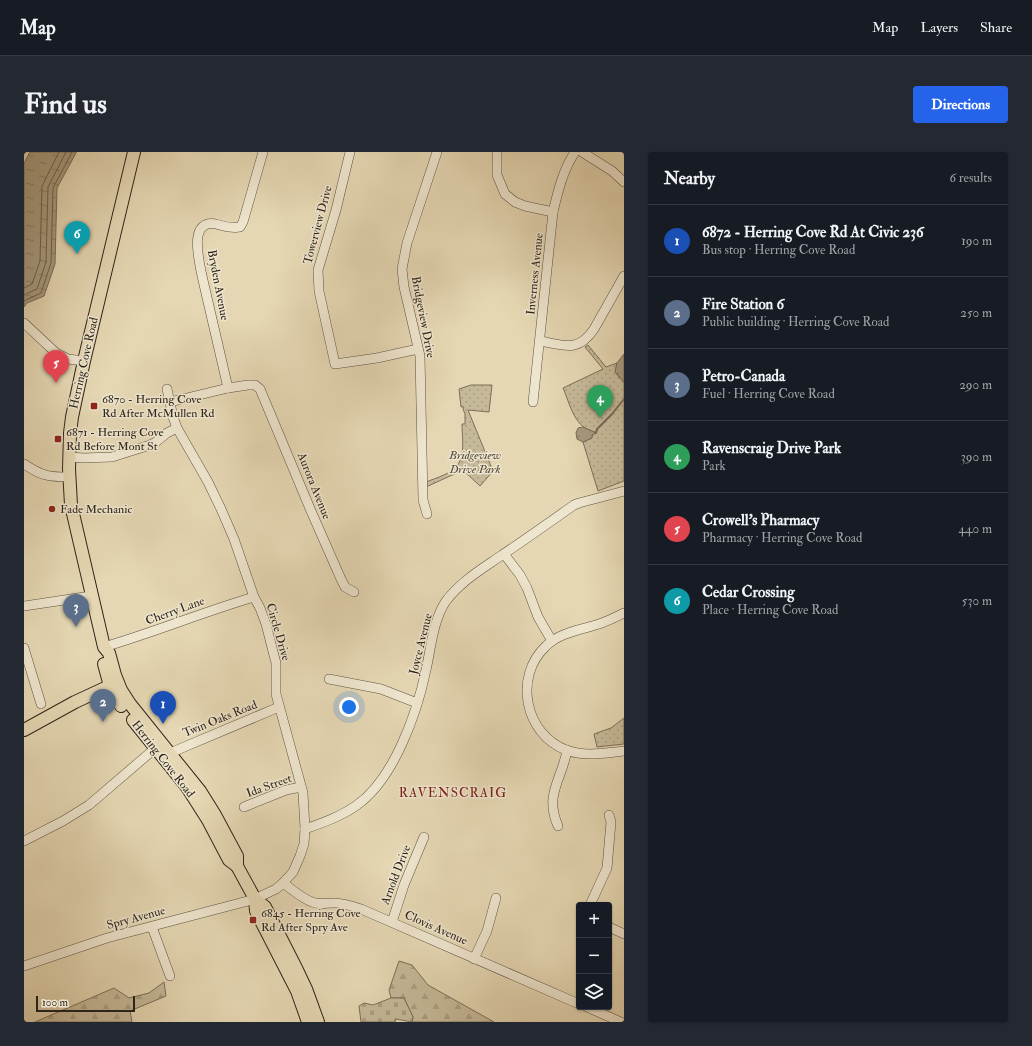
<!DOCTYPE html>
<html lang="en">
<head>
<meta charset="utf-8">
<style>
	:root { --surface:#171b24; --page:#242831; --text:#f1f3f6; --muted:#9ea1a6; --line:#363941; --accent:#2563eb }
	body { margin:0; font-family:"IM FELL Double Pica",serif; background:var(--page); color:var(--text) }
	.controls { position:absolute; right:12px; bottom:12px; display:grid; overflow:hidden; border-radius:4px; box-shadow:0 1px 3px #0004 }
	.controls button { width:36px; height:36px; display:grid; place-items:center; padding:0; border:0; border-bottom:1px solid var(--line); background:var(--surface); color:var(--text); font:20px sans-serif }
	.scale { position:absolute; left:12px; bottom:10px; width:99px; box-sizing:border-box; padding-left:4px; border:2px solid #2e251a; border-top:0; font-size:11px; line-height:14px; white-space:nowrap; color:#2e251a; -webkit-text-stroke:3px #eee5ce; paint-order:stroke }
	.you { position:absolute; left:325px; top:555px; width:14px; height:14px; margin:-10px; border:3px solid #fff; border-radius:50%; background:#1a73e8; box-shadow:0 0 0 6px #1a73e833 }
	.badge { display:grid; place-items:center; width:26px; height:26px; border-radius:50%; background:var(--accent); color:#fff; font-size:13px; font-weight:700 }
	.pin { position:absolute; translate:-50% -33px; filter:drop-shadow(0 1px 2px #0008) }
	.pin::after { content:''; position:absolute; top:21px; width:14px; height:12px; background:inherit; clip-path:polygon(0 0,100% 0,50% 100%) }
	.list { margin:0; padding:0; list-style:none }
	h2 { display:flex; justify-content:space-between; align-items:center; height:52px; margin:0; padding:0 16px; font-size:17px }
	h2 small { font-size:13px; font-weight:400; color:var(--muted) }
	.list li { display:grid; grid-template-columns:26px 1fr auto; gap:12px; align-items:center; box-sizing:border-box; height:72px; padding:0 16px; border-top:1px solid var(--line) }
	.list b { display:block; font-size:15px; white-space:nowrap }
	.list p { margin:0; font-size:13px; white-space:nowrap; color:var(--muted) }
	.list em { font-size:13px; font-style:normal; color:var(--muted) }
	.icon { flex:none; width:22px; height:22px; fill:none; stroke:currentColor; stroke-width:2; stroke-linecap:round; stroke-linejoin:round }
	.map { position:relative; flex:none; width:600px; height:870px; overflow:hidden; border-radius:4px }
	header { display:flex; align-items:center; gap:24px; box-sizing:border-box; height:56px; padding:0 20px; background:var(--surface); border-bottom:1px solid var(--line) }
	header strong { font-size:19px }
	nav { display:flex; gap:22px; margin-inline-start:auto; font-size:14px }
	.intro { display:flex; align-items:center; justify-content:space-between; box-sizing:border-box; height:96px; padding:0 24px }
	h1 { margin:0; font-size:28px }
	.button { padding:10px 18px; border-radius:4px; background:var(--accent); color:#fff; font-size:14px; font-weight:700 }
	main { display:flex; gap:24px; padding:0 24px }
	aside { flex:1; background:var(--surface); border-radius:4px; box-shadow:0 1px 3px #0004 }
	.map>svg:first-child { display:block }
	.grass { fill:url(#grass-dots); stroke:#7a6f5a }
	.forest { fill:url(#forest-firs); stroke:#7a6f5a }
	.cemetery { fill:url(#cemetery-stones); stroke:#7a6f5a }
	.water { fill:url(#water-ripples); stroke:#776b57 }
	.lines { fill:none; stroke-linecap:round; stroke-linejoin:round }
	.shore { stroke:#6a604c; stroke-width:1 }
	.stream { stroke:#776b57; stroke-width:2 }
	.minor-casing { stroke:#5c5240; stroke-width:10 }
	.major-casing { stroke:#2e251a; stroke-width:14 }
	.minor { stroke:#eee5ce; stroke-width:9 }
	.major { stroke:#e5d7b3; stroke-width:12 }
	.poi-dot { fill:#8f2418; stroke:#eee5ce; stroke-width:1.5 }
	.labels { text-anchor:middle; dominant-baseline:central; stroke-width:3; stroke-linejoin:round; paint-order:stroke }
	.street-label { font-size:12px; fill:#2e251a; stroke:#eee5ce }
	.poi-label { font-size:12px; fill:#2e251a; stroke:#eee5ce; text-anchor:start }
	.park-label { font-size:12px; font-style:italic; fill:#544a3a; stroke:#eee5ce }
	.neighbourhood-label { font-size:13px; letter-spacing:1px; fill:#7a1f14; stroke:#eee5ce }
</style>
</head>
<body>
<header>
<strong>Map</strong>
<nav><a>Map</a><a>Layers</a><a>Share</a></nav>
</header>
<div class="intro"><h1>Find us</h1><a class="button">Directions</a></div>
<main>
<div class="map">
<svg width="600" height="870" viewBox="0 0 600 870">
	<defs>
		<pattern id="grass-dots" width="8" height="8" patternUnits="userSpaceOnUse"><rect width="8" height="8" fill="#c6b999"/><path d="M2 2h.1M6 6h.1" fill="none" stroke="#aa9f83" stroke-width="1.8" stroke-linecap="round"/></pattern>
		<pattern id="forest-firs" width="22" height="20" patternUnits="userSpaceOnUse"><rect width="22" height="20" fill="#c6b999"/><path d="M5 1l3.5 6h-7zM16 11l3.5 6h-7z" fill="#aa9f83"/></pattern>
		<pattern id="cemetery-stones" width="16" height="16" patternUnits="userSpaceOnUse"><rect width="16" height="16" fill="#c6b999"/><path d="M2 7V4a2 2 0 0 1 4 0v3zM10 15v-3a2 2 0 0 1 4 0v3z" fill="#aa9f83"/></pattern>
		<pattern id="water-ripples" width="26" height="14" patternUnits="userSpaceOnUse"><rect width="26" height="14" fill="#a79a7f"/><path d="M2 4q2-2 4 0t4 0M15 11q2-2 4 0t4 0" fill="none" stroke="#887d67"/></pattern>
	</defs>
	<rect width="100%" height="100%" fill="#e5d7b3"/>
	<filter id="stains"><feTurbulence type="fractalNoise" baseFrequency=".005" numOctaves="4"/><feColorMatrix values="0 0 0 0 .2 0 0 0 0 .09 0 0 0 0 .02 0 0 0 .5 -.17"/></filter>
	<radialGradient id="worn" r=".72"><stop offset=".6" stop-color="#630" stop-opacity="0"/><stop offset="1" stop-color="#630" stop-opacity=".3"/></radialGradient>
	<g class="grass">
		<path d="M 564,193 L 582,215 L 593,211 C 590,220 593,224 600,230 L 600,329 L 574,339 L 559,290 L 568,286 L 568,283 L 572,280 C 551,278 546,252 539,236 L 579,217 L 561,195 Z"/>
		<path d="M 447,233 L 468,233 L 465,260 L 444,258 L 469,319 L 456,334 L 439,318 L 402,335 L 402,330 C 412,326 430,321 435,311 C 441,300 438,284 438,272 L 441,272 L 441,262 L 439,257 L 440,255 L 437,255 L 435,237 Z"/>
		<polygon points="600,566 600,592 573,595 570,582 587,576"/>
	</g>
	<g class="forest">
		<polygon points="375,809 388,813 404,833 470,870 388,870 389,865 380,846 367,846 365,838"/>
		<polygon points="140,830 142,844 106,859 108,870 11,870 90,836 105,846 125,841"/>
	</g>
	<polygon class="cemetery" points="367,846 380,846 389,865 388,870 372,867 371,870 337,870 335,854 340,851 349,853"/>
	<g class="water">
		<polygon points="6,0 52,0 52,1 33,36 31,112 20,144 3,151 0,155 0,11"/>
		<polygon points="600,202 600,230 591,220 593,211"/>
		<polygon points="559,275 572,281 568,283 568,286 559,290 553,287 552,281 554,276"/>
	</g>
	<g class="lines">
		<g class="shore">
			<polyline points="0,136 8,132 16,109 18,34 35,0"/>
			<polyline points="0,143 13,137 22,110 24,35 42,0"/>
			<polyline points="0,149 17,141 27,111 29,36 48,0"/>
		</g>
		<polyline class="stream" points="572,281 573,277 588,262 600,247"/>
		<g class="minor-casing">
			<g id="minor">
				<polyline points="326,0 312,58 294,118 295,139 311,212 353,206 394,197"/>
				<polyline points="473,0 473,23 481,42 491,50 501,54 529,60"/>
				<polyline points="558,0 588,19 600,30"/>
				<polyline points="0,171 32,201 44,207 60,209"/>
				<path d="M 516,189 C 540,193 554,201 570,177 L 600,124"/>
				<path d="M 204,236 L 178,124 C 175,108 164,67 192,72 C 199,74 209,77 216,75 L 219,70 L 239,0"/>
				<polyline points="146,250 204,236 224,233 231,233 236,237 287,359 317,427 321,435 330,440"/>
				<path d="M 509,250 L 529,60 C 534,39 539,18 551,0"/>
				<polyline points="45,305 60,306 88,305 126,293 132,290 143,281 153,276"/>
				<path d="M 0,312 C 18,324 24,325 46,325"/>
				<polyline points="403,362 399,348 396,204 380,135 378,117 383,91 413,0"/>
				<polyline points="480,402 496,423 503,436 514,465 528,489"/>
				<polyline points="0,454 67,444"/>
				<path d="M 600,461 C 592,465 584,469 575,472 C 557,478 536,480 522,494 C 489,525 501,582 542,598 C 561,605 581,601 600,599"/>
				<path d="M 80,495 C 131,480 179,460 230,445"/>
				<polyline points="0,496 17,552"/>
				<polyline points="305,527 357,537 393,551"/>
				<polyline points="146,601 255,555"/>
				<polyline points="220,655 262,638 277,635"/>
				<path d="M 534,674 C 520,642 538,628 543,598"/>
				<path d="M 281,677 C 298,671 318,664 333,653 C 370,627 393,561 402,518 C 407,496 409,468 422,449 C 437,429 458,417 478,403 C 502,387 526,370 550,353 L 555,351 L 600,339"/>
				<polyline points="0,689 39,669 65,653 135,593"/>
				<path d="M 259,731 C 269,738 277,746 288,750 C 295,753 302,751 310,751 C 319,751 328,754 337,757 L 555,852"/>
				<polyline points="566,753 583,716 587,670 585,663"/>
				<polyline points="368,770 380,733 400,685"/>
				<polyline points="128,775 146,824"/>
				<polyline points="585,775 600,782"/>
				<polyline points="450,807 463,779 472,746"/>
				<polyline points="0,814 83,786 231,747 252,737 259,731 269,720 276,704 280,692 281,677 279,641 252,542 252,511 242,472 236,456 230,445 210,387 197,357 184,330 153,276 149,265 143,237"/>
				<polyline points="563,855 597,870"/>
			</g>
		</g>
		<g class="major-casing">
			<g id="major">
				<polyline points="110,0 60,209 48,265 46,281 45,317 47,353 80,495 85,501 91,523 97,538 106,552 176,639 191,663 213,704 213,714 231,747 241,755 273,818 282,837 294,870"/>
				<polyline points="80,512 86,534 97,554"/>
				<polyline points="109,568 163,635 184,668 205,708 213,714"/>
				<polyline points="0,578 51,550 92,531"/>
				<polyline points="231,747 232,759 273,839 284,870"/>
			</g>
		</g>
		<use href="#minor" class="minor"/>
		<use href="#major" class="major"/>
	</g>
	<g class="poi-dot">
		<rect x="66" y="250" width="8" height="8" rx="2"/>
		<rect x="30" y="283" width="8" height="8" rx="2"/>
		<circle cx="28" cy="357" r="4"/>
		<rect x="225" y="764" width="8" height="8" rx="2"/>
	</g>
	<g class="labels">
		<g class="street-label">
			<text transform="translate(294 73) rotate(-75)">Towerview Drive</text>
			<text transform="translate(511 122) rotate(-84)">Inverness Avenue</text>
			<text transform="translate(194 133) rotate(79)">Bryden Avenue</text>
			<text transform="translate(399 165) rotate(79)">Bridgeview Drive</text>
			<text transform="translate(60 211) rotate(-77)">Herring Cove Road</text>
			<text transform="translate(290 334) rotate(68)">Aurora Avenue</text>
			<text transform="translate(151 459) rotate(-20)">Cherry Lane</text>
			<text transform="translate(254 480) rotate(74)">Circle Drive</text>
			<text transform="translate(397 492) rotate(-76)">Joyce Avenue</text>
			<text transform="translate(196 567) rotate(-22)">Twin Oaks Road</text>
			<text transform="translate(139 607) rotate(52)">Herring Cove Road</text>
			<text transform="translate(245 634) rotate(-20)">Ida Street</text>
			<text transform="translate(372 723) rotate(-69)">Arnold Drive</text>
			<text transform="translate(112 766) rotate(-15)">Spry Avenue</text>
			<text transform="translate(412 776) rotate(24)">Clovis Avenue</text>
		</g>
		<g class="poi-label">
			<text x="78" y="247">6870 - Herring Cove<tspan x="78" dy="14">Rd After McMullen Rd</tspan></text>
			<text x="42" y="280">6871 - Herring Cove<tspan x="42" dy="14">Rd Before Mont St</tspan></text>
			<text x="36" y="357">Fade Mechanic</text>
			<text x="237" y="761">6845 - Herring Cove<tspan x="237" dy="14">Rd After Spry Ave</tspan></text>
		</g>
		<g class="park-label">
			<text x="451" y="303">Bridgeview<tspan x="451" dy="14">Drive Park</tspan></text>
		</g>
		<g class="neighbourhood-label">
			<text x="429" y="641">RAVENSCRAIG</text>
		</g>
	</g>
	<rect width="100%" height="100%" filter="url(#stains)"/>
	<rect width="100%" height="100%" fill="url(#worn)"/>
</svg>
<div class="controls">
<button>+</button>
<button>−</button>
<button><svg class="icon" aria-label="layers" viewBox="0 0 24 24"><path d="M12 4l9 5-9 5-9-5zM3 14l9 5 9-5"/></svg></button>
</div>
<div class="scale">100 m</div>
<div class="you"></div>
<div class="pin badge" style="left:139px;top:572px;background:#1a4fb4">1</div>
<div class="pin badge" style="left:79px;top:570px;background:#5c6f8a">2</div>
<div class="pin badge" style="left:52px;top:475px;background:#5c6f8a">3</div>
<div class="pin badge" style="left:576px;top:266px;background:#2e9e5b">4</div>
<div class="pin badge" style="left:32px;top:231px;background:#e0444e">5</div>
<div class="pin badge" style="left:53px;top:102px;background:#0f9aa8">6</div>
</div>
<aside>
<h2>Nearby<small>6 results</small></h2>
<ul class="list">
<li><span class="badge" style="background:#1a4fb4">1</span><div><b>6872 - Herring Cove Rd At Civic 236</b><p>Bus stop · Herring Cove Road</p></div><em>190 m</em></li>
<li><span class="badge" style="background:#5c6f8a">2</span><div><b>Fire Station 6</b><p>Public building · Herring Cove Road</p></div><em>250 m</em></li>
<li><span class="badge" style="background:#5c6f8a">3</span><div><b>Petro-Canada</b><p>Fuel · Herring Cove Road</p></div><em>290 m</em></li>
<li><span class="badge" style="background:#2e9e5b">4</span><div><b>Ravenscraig Drive Park</b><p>Park</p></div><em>390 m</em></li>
<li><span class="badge" style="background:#e0444e">5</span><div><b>Crowell’s Pharmacy</b><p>Pharmacy · Herring Cove Road</p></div><em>440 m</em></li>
<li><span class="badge" style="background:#0f9aa8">6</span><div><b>Cedar Crossing</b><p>Place · Herring Cove Road</p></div><em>530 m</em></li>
</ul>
</aside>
</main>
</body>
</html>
